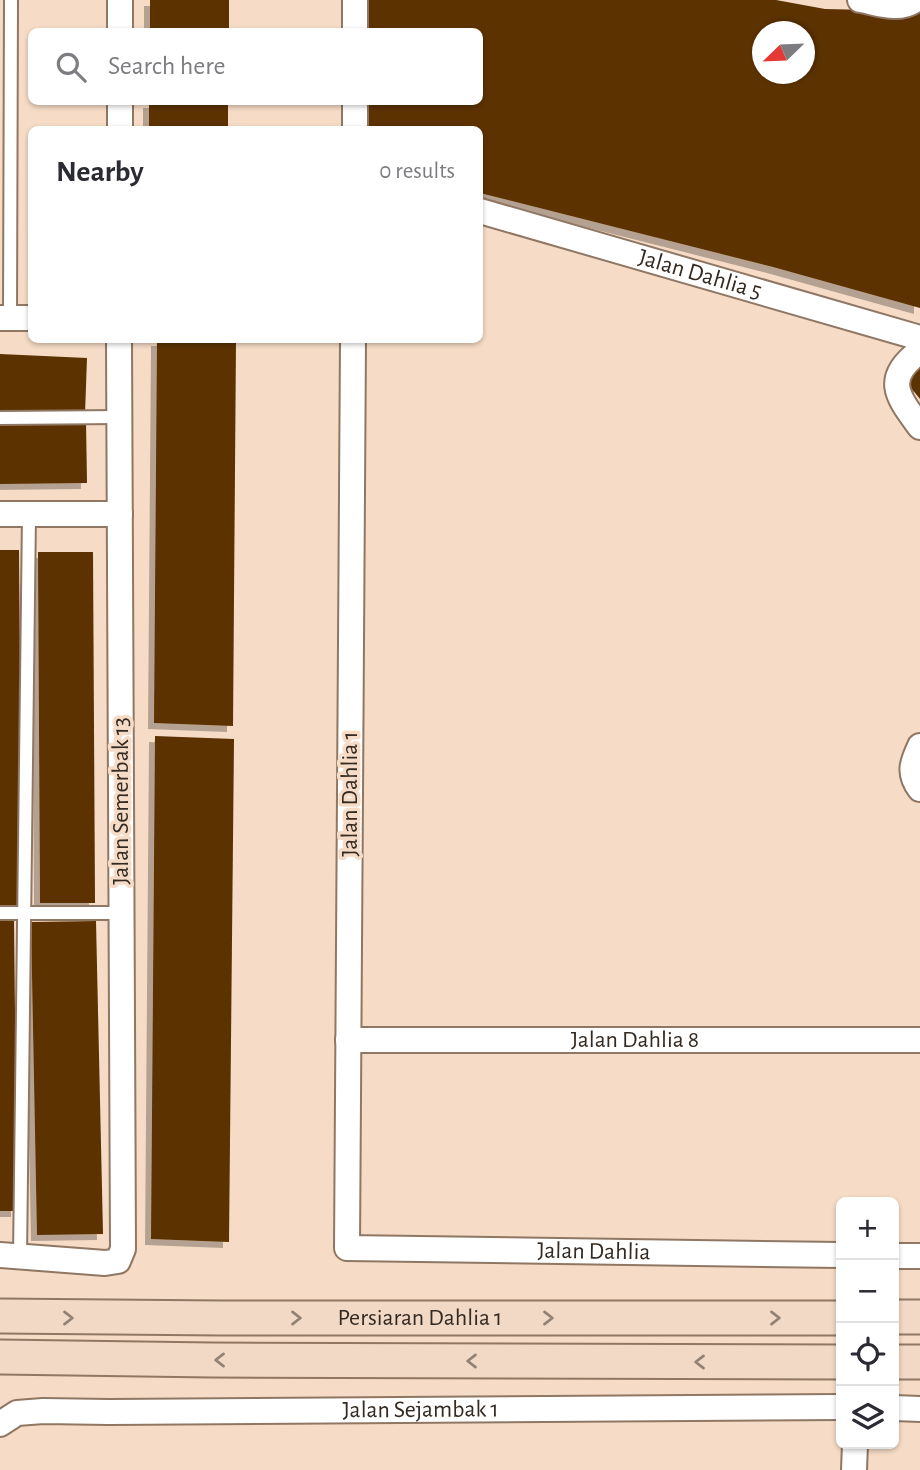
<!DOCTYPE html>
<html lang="en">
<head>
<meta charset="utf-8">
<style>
	:root { --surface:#fff; --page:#f2f2f3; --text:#2b2b33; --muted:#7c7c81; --line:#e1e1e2 }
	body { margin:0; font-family:"Alegreya Sans",sans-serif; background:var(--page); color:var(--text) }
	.controls { position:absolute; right:21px; bottom:21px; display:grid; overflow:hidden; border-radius:10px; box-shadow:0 2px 5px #0004 }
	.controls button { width:63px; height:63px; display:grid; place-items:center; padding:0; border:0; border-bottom:2px solid var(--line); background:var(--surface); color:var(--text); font:35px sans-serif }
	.compass { position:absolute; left:752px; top:21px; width:63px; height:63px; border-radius:50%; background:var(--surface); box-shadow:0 2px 5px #0004; rotate:247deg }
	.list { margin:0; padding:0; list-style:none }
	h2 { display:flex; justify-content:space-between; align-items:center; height:91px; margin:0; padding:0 28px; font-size:30px }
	h2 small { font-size:23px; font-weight:400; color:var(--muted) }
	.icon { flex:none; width:38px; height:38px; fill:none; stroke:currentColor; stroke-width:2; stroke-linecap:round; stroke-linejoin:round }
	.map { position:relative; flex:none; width:920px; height:1470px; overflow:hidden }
	.search { position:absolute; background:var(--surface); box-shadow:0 2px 5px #0004; left:28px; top:28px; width:455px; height:77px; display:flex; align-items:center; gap:18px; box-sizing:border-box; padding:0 24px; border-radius:10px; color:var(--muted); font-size:26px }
	.panel { position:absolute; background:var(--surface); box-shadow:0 2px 5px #0004; left:28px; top:126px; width:455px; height:217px; border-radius:10px }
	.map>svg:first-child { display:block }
	.building { fill:#5c3201; fill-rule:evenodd; filter:url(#shadow) }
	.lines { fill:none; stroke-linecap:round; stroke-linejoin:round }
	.lane-casing { stroke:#8f7763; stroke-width:16 }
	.street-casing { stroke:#8f7763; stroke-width:28 }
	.secondary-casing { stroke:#8f7763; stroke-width:37 }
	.lane { stroke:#fff; stroke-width:12 }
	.street { stroke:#fff; stroke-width:24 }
	.secondary { stroke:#f2d9c6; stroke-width:33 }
	.oneway { stroke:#938274 }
	.labels { text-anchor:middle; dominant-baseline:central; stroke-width:7; stroke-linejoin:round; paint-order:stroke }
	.street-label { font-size:24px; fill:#342a22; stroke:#f6dcc6 }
</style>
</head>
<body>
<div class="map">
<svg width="920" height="1470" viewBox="0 0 920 1470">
	<defs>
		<filter id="shadow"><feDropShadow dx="-6" dy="6" stdDeviation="0" flood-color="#0004"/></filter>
	</defs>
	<rect width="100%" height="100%" fill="#f6dcc6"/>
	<g class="building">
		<rect x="150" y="0" width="79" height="32"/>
		<path d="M 362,0 L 776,0 L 825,9 L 914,11 L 920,3 L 920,308 L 773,267 L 480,193 L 480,130 L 360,130 L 361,102 L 480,102 L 480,32 L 362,32 ZM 762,32 L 804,32 L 804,74 L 762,74 Z"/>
		<rect x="149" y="102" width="79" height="28"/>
		<polygon points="157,340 236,340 233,726 154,723"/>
		<polygon points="0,354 87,358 85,414 0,411"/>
		<polygon points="920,364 920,399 903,378"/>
		<polygon points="86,421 87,483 0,484 0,422"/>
		<polygon points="0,550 19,550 22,907 0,908"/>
		<polygon points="38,552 93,552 95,903 40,903"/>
		<polygon points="155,736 234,739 229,1242 151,1239"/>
		<polygon points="14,919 17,1211 0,1211 0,920"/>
		<polygon points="96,921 103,1234 37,1235 31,922"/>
	</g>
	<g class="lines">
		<g class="lane-casing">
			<g id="lane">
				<polyline points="10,318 11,0"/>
				<polyline points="0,418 120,417"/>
				<polyline points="0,913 121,913"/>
				<polyline points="20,1257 29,514"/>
			</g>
		</g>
		<g class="street-casing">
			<g id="street">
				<path d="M 860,0 C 878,3 899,12 915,0"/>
				<polyline points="120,32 120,0"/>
				<polyline points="355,32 355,0"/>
				<polyline points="120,130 120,102"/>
				<polyline points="355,130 355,102"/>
				<path id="s1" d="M 480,211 L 920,338"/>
				<polyline points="0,318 32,318"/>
				<path id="s2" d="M 353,340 L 347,1248 L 841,1255"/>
				<path d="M 920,351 C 882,379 898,397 920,427"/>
				<polyline points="0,514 120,514"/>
				<path d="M 920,746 C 912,763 908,773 920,789"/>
				<path id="s3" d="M 348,1040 L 920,1040"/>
				<polyline points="0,1255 105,1263 118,1261 123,1249 119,340"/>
				<polyline points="894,1256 920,1256"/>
				<polyline points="894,1408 920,1409"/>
				<path id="s4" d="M 0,1424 L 17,1413 L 43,1411 L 109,1412 L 841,1407"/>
				<polyline points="854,1470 855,1444"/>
			</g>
		</g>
		<g class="secondary-casing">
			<g id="secondary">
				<path id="s5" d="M 0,1316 L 222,1318 L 841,1318"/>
				<polyline points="894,1317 920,1317"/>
				<polyline points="0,1357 212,1360 841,1362"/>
				<polyline points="894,1362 920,1362"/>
			</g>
		</g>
		<use href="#lane" class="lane"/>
		<use href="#street" class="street"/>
		<use href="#secondary" class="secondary"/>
	</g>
	<defs><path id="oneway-chevron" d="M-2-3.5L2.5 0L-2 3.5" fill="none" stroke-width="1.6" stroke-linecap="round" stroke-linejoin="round" transform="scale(1.75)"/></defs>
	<g class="oneway">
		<use href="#oneway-chevron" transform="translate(68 1318)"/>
		<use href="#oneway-chevron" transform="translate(296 1318)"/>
		<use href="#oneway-chevron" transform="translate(548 1318)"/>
		<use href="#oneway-chevron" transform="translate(775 1318)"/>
		<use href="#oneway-chevron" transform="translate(220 1360) rotate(-180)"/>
		<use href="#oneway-chevron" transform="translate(472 1361) rotate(-180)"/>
		<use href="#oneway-chevron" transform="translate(700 1362) rotate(-180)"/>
	</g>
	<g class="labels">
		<g class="street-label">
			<text stroke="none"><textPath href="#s1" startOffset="229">Jalan Dahlia 5</textPath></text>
			<text transform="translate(350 794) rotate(-90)">Jalan Dahlia 1</text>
			<text transform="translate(121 801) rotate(-90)">Jalan Semerbak 13</text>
			<text stroke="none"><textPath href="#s3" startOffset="287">Jalan Dahlia 8</textPath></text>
			<text stroke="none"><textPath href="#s2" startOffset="1155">Jalan Dahlia</textPath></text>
			<text stroke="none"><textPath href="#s5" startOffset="420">Persiaran Dahlia 1</textPath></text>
			<text stroke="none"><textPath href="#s4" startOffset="424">Jalan Sejambak 1</textPath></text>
		</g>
	</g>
</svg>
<div class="controls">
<button>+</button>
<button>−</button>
<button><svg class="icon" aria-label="locate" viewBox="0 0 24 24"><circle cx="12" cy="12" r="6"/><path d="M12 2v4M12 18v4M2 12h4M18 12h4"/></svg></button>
<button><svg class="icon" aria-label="layers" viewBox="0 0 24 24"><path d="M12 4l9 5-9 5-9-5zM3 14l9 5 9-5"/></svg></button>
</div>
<svg class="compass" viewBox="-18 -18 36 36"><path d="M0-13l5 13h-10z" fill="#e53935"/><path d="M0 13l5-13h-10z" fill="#7c7c81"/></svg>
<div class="search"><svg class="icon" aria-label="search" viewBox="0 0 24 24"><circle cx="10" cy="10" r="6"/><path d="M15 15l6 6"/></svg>Search here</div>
<section class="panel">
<h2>Nearby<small>0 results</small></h2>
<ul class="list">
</ul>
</section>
</div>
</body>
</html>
